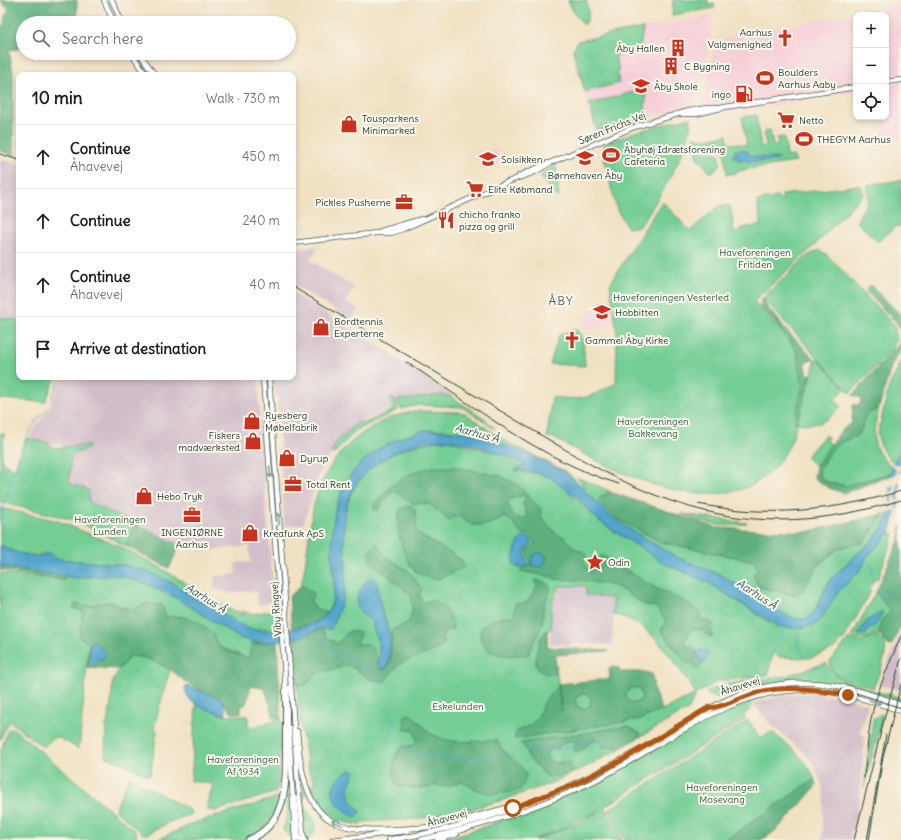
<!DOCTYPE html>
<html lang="en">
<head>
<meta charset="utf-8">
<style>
	:root { --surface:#fff; --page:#f2f2f2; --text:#202124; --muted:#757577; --line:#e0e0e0 }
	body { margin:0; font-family:Delius,sans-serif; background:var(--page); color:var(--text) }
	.controls { position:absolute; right:12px; top:12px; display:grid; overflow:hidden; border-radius:8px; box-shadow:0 2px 6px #0003 }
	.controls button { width:36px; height:36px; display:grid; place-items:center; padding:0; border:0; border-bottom:1px solid var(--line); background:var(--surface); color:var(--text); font:20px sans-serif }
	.stop { position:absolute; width:12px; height:12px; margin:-9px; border:3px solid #b45309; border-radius:50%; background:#fff }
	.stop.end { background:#b45309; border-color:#fff; box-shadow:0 1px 4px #0008 }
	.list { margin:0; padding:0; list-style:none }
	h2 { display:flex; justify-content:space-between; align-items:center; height:52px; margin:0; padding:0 16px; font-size:17px }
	h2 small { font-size:13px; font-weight:400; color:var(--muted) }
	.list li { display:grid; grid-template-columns:26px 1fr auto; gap:12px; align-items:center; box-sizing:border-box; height:64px; padding:0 16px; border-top:1px solid var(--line) }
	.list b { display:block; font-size:15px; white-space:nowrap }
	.list p { margin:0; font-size:13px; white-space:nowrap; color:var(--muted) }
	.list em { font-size:13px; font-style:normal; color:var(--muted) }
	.icon { flex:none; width:22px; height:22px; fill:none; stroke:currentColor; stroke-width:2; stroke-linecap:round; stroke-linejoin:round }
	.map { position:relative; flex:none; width:901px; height:840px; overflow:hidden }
	.search { position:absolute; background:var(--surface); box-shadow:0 2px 6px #0003; left:16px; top:16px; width:280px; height:44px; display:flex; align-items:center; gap:10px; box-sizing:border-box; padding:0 14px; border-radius:22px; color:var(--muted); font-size:15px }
	.panel { position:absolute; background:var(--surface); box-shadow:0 2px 6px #0003; left:16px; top:72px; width:280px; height:308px; border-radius:8px }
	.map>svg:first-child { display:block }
	.built { fill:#f6cfd7 }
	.industrial { fill:#d1bdc9 }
	.green { fill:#73cd94; stroke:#498564; fill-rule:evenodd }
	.forest { fill:#5eb07e; stroke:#3e7659; fill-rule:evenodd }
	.water { fill:#53a5ce; stroke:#397181 }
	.pier { fill:#f0e1c2 }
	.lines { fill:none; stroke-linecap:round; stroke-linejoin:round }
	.stream { stroke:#53a5ce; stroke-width:1 }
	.secondary-casing { stroke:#3e5649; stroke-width:6 }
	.highway-casing { stroke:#3e5649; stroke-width:8 }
	.secondary { stroke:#fff; stroke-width:4.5 }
	.highway { stroke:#fff; stroke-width:6 }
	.tram { stroke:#1f3d34; stroke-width:1 }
	.rail { stroke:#1f3d34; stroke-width:1 }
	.oneway { stroke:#8f9e9a }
	.route { stroke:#b45309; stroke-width:5 }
	.labels { text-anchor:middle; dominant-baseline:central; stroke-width:4; stroke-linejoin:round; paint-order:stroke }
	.poi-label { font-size:10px; fill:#1f3d34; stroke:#fbf7ec; text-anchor:start }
	.street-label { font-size:10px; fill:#1f3d34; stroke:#fbf7ec }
	.park-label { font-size:10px; fill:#34614c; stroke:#fbf7ec }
	.water-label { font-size:11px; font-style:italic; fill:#2f5c62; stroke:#fbf7ec }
	.quarter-label { font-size:12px; letter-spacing:1px; fill:#605f6e; stroke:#fbf7ec }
</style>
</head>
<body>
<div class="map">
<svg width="901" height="840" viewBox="0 0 901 840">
	<rect width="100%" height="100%" fill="#fbf7ec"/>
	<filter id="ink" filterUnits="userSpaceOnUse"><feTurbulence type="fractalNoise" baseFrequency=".025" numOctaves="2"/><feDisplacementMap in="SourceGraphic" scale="8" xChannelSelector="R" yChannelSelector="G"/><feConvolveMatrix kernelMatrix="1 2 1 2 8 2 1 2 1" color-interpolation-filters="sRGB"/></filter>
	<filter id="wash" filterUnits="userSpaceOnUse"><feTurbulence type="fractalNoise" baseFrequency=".012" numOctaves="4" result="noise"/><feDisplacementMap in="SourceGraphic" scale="16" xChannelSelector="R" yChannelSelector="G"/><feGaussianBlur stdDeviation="0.9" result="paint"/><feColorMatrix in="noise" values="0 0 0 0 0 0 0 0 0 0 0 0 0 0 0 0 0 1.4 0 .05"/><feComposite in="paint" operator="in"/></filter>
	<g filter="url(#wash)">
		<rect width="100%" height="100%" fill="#f0e1c2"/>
		<g class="built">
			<polygon points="895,5 901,6 901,137 883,140 879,117 886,117 886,15 856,15 856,92 699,117 715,45 726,38"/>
			<polygon points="711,15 713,16 711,36 697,100 691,106 646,118 598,136 596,135 572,50 577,40"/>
			<polygon points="494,147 501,162 484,171 476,155"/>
			<polygon points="588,152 594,154 595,159 578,164 576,157"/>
			<polygon points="602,299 606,302 611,301 615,326 585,330 584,320"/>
		</g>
		<g class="industrial">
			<polygon points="0,159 19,165 19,319 0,316"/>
			<polygon points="320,245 309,260 354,287 345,302 358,309 351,319 293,285 293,250"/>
			<polygon points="293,293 382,348 453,396 388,409 361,421 340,440 321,470 303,524 284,526 278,400 274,389 273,377 293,377"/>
			<polygon points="62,377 258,377 262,459 274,599 259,606 255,591 230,593 214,589 215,576 236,574 235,563 251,562 249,546 214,550 198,549 180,545 89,502 90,490 63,488 66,446 48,443 29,437 50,406"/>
			<polygon points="559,586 587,586 614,598 612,645 571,643 571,646 550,643 551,605 558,593"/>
			<polygon points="901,631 901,690 879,685"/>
			<polygon points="804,693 836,696 868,704 860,732 865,737 859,804 850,840 822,840 824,797 822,785 815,766 804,752 773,726 752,703 786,695"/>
		</g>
		<g class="green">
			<polygon points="568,0 586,0 589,12 586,23 584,25 574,13"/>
			<polygon points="673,0 708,0 708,5 714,4 715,8 672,15"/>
			<polygon points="643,28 640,48 615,56 619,71 617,72 619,83 585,92 573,50 578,41"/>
			<polygon points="632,92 646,96 645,116 602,134 597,131 589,104"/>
			<polygon points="756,115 761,147 766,146 764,131 770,130 773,146 778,145 777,138 784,137 787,157 793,156 796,162 747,169 727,175 724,150 694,142 695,137 704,139 727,135 728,143 747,145 742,117"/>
			<path d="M 687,118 L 690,119 C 696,140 653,207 640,226 L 628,228 L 617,210 L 602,150 L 604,148 L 603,145 L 635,132 Z"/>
			<polygon points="698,149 719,154 720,165 711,173 696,156"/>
			<polygon points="556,166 559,196 558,198 541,177 543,173"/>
			<polygon points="901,180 901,226 895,227 878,242 858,223 859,216 868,201 868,185"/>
			<path d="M 860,185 L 864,193 L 817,243 L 754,301 L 797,349 L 804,381 L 799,417 L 816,360 L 818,359 L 845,389 L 835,399 L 841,406 C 825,423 821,426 797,423 C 794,431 793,439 789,446 C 741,540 619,474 554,438 L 547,437 L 552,397 C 585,401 587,398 616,383 L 617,334 L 610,284 L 662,201 L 690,231 L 719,206 L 730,205 L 735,235 L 742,228 L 761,225 L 757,201 L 777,197 L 783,202 L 782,195 Z"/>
			<polygon points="819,250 826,254 894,325 897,339 892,350 850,393 763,298 807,256"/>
			<polygon points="0,318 19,321 19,377 56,377 45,402 0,399"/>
			<polygon points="576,329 583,338 585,366 550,364 559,335"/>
			<path d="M 901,362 L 901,447 L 894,463 C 884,455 879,446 878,433 L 889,387 Z"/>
			<polygon points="441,395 450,396 484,418 495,429 462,407 419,405 401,409 398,400"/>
			<polygon points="390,397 396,400 398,410 355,431 333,455 331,452 338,440 358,422 364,423 394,409"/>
			<path d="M 879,407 C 873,433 868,449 893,467 L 891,473 L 846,486 L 826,482 L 821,478 L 819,473 L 821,466 L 827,456 L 841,442 L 856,436 L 860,432 L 866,415 Z"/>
			<path d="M 415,411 L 458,412 L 465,413 L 503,440 L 567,472 L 584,487 L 582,482 L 576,477 L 610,491 L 598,500 L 616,518 L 661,542 L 755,561 L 758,569 L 759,587 L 794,595 L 803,590 L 819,564 L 839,548 L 864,542 L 884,514 L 889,514 C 878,544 844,560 827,585 C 820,594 819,610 809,617 C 802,622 793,618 786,615 L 721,575 L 674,556 L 631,530 L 612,517 L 566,473 L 553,466 L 517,450 L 462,432 L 444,430 L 425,430 L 400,439 L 345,481 L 335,510 L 332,544 L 334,586 L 332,603 L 327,613 L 315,608 L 301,585 C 307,562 308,538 312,515 C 318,474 345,439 383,421 C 392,416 404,414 415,411 Z"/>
			<polygon points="0,433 4,434 2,461 6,465 15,469 20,454 27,438 48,443 54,448 89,445 89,448 71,455 69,483 89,490 89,502 135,524 126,546 75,520 0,502"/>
			<polygon points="825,435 828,437 826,441 832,445 816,466 806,457"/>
			<polygon points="269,438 276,497 284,631"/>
			<path d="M 448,440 L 514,458 L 526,465 L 518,468 L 525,473 L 539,473 L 551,478 L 562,485 L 598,520 L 613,531 L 688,574 L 709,583 L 768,621 L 788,628 L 807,628 L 838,592 L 857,574 L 863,565 L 866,558 L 890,533 L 894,534 L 878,579 L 876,578 L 869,589 L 871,591 L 844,639 L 834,649 L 810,658 L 779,657 L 773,652 L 768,675 L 718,681 L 696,694 L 689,709 L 594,763 L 549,784 L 500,801 L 466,810 L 418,819 L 363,822 L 361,824 C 336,824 318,814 310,789 L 313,787 L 314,781 L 309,772 L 300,721 L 293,639 L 335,623 C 335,612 344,599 345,586 C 346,562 341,537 345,513 C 354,464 404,443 448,440 ZM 559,586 L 586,586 L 586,595 L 613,598 L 613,615 C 645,620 663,646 680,670 C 685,678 692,686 695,694 L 671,706 L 641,719 L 564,731 L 554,649 L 547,646 L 547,631 L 551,629 L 551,605 ZM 380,604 L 387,624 L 378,639 L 373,628 Z"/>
			<path d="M 0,508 L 58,521 L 119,546 L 158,566 L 225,608 L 239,612 L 243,616 L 241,611 L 252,614 L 276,610 L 277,629 L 248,629 L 168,581 L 143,570 L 125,565 L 57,559 L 45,553 C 31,559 14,552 0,545 Z"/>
			<path d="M 682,514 L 747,523 C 725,530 703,522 682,514 Z"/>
			<polygon points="0,573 64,580 65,576 77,578 116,575 135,580 173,596 240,638 255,642 277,642 251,644 249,659 219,647 212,632 181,616 166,617 148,603 131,610 109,602 83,607 89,643 79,749 56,736 43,747 9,721 0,740"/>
			<path d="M 876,592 L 891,612 C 885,621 877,623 881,635 L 874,635 L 866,639 L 852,636 Z"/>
			<path d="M 873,637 C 899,634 877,678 873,688 C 859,684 830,680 830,661 L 850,638 L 864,641 Z"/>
			<polygon points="130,656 147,658 170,669 154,727 157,731 150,776 105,756 106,726 110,712 113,681 119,669"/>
			<path d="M 826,663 C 840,689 875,689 901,698 L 901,702 C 844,684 799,673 739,690 C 731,692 724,696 716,698 L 707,694 L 708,691 L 726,684 L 786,676 Z"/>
			<circle cx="634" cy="695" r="8"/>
			<circle cx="583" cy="701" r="8"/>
			<path d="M 748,701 L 752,704 L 750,706 L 751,709 L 744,714 L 745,719 L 604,807 L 622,840 L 535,840 L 579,823 L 600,810 L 561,829 L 532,840 L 441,840 C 500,823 557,803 612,774 C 658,750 700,720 748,701 Z"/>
			<polygon points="196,706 224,715 248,716 248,728 282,719 278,784 276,792 215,811 206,810 213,784 191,781"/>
			<polygon points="881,714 883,715 864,788 873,720 874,718"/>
			<path d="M 748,720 L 760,738 L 772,732 C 790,747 809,760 816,783 L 736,840 L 625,840 L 608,810 Z"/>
			<polygon points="13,728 135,831 137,838 134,840 0,840 0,753 8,730"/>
			<polygon points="129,777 190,810 191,814 169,822 148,834 143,834 115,810"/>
			<path d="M 305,789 C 306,794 303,799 305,805 C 310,821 324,820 309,840 L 306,840 L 301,791 Z"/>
			<polygon points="291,795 293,840 283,830 288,811 285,801 287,796"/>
			<polygon points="279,797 281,798 276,812 263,829 243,840 157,840 194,823"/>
		</g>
		<g class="forest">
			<polygon points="0,0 77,0 77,16 60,17 58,23 23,23 23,48 9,50 13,73 13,155 0,151 0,27 4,25 5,16 9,10"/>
			<polygon points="870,285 901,315 901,331 896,322 866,291"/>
			<path d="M 761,298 L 764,300 C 767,311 778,316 783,327 L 816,360 L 812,360 L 804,363 L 808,375 L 811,374 L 797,423 L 794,422 L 802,388 L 796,350 L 775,322 L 761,307 Z"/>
			<polygon points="901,342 901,350 892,364 879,407 866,415 860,432 856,436 841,442 827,456 821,466 819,473 821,478 827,482 846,486 891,473 890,476 844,493 829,488 814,478 816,466 825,452 842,430 852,423 853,405 860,405 861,398 853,395"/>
			<path d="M 432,467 L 455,467 L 501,476 L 519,486 L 540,508 L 542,518 L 557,535 L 563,536 L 577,550 L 583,552 L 586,555 L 584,561 L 587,569 C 594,572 599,570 602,563 L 600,556 L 602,555 L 652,586 L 687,603 L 701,613 L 700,619 L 713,623 L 712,637 L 707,635 L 703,630 L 693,628 L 685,640 L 686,645 L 694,647 L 700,661 L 703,664 L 696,668 L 691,662 L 687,664 L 661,631 L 666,621 L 656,607 L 644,605 L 616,586 L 587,581 L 554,579 L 554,577 L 519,571 L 530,564 L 530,560 L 526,552 L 535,544 C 533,534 529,534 520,533 C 513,525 515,520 504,517 C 496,523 480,528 471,524 C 467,523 463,519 460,517 L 453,517 L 449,521 L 430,504 L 412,503 L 395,491 L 383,501 L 378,511 L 374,510 L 374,504 C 394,483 402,474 432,467 ZM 524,495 L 526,499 L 523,504 L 527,515 L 525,518 L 520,519 L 513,515 L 507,503 L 510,499 ZM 543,554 L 547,557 L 544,564 L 534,566 L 531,564 L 534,560 L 533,557 Z"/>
			<polygon points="610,492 717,528 806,532 884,514 864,542 838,548 819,564 803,590 794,595 759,587 753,574 758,569 755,561 661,542 616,518 598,500"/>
			<path d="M 407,506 L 411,506 L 415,509 L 417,533 L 462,560 L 464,567 L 436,580 C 430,578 417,574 413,569 C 403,556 393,523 401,509 Z"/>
			<polygon points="135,524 180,545 169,568 126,546"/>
			<polygon points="901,526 901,624 892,645 889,646 881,635 879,629 881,620 891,612 876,592 900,538"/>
			<path d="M 375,544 L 377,544 L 385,556 L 410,572 L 422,589 L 419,595 L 421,600 L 424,602 L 433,600 C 444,607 453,615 453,629 L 444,633 L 442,640 L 445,641 C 440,653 412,656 401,664 C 394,668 389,676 384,682 L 370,679 L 349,665 L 315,674 L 306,685 L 298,686 L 293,656 L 293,639 L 322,629 L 326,637 L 337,644 L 349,631 L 360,632 L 358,644 L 372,646 L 381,670 L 386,669 L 390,662 L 392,630 L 409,622 L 412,611 L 411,595 L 370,561 L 370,552 Z"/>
			<polygon points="0,566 7,567 65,576 64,580 0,570"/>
			<path d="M 535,580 L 547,583 L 551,588 L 544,605 L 542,625 L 528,655 C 507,654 493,660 480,641 L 481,627 L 492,620 L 514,615 L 515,604 L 526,603 L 537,587 Z"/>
			<polygon points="301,585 314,594 310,601 315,608 327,613 313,624 292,628 289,596 298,589"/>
			<path d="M 109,602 L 131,610 L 148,603 L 162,605 L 166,617 C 194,615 207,623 219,647 L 249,659 L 251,644 L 277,642 L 281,718 L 274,718 L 265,689 L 251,686 L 246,704 L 241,707 L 241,713 L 232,713 L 220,698 L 205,693 L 186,682 L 170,669 L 147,658 L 130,656 L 119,669 L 87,667 L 89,643 L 79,637 L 83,611 L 73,608 L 75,604 L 80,604 L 83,607 Z"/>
			<path d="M 547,630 L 547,647 L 609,651 L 555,655 L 556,674 C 533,676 533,661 539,644 C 541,639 542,634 547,630 Z"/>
			<path d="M 613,667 L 619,668 L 621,672 L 645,672 L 652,674 L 654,691 L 662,710 L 641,719 L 514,739 L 517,731 L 531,725 L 538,717 L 544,702 L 558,686 L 561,711 L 559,684 L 610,679 L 609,669 ZM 635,687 L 640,690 L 642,696 L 639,702 L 633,703 L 627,700 L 626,694 L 629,689 ZM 581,694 L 587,694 L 591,699 L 590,706 L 585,709 L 579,708 L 575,703 L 576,697 Z"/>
			<path d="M 409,714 C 418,718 423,728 432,734 C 449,745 477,741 497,740 C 501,754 518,760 526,773 C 526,780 523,784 520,790 C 491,796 487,796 461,781 L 448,787 L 434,785 L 428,788 L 401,787 L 397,785 L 393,774 L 394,761 L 396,755 L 402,746 L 413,746 L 417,740 L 413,729 L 404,730 L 405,716 Z"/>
			<path d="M 628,726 L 641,734 C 630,744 618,749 604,747 L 599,739 L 592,741 L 578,753 L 573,750 L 576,742 C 569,740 563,741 558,748 L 554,749 L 549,747 L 548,752 L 546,754 L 547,758 L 554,763 C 563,762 568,760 573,767 L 572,772 L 560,776 L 547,777 L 528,757 L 526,749 L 520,743 Z"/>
			<path d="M 815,779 L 817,785 C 805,798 776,837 759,840 C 749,840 736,840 725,840 Z"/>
		</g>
		<g class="water">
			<path d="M 742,149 L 747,151 L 751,156 L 780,159 C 772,162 737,164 732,155 L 737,153 L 734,151 Z"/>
			<path d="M 425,430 L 462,432 L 474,434 L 517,450 L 553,466 L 566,473 L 612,517 L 631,530 L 674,556 L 721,575 L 786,615 C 793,618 802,622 809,617 C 821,610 823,586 834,576 C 850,559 882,538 889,515 C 892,503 889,488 890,476 C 892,466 897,456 901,447 L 898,504 L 890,533 L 866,558 L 863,565 L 857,574 L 838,592 L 822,618 L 816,624 L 797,629 L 778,626 L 709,583 L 665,564 L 598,520 L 577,497 L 551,478 L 539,473 L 515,470 L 526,465 C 508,455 469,442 448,440 C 412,437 359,465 348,501 C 338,532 351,566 343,597 C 342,604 339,608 337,614 C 334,621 335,624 330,630 L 322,628 L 306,635 L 277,642 L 255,642 L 240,638 L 173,596 L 135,580 L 116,575 L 77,578 L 0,566 L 0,545 L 11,551 L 36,557 L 50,553 L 57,559 L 125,565 L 143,570 L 168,581 L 248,629 C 268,631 316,632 328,612 C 338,596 333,573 332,555 C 329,486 358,448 425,430 Z"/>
			<path d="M 524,536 L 530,538 L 532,543 L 524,552 L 528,565 L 523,567 L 516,567 L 513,563 C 514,555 517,539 524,536 Z"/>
			<polygon points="540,552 547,557 542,567 531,565 533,556"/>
			<path d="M 373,578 L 377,581 L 382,612 L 391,638 L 389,660 L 386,669 L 382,669 L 379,666 L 378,638 L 373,630 L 373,623 C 369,619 362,615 359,610 C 353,600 362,580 373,578 Z"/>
			<polygon points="881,612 883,612 876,624 867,631 866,635 858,634 868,620"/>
			<polygon points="94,641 106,653 104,658 97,660 92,665 89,662 91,643"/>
			<polygon points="700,649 709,653 704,663 700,661 697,653"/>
			<path d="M 187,686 L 220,698 L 224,703 L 226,715 C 212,709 186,708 185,687 Z"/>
			<path d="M 350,770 L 355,771 C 346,789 345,796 360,811 L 356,818 L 337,804 L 332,792 L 336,780 Z"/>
		</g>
		<polygon class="pier" points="892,463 897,466 901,465 898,473 901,473 901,482 897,483 897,491 901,490 901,493 896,494 896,500 900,499 900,502 896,503 895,507 898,511 898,513 894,510 887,513 887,510 893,506 893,504 887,506 888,503 893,501 894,495 888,497 888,493 894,491 895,485 888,487 888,477 896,475 896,469 891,465"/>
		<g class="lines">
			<g class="stream">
				<polyline points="0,317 19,320"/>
				<polyline points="51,400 60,377"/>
				<path d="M 16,465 C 21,444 32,424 47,409"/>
				<polyline points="0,517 15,469"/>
				<path d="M 865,559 L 871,563 C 873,574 873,576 871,587"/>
				<polyline points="879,591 893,596"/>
				<polyline points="897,599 901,598"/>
				<polyline points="797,629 798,644 804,657"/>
				<path d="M 325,636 L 324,645 C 331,652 339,654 349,658 C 361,662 374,672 383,681"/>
				<polyline points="770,658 781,637 783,628"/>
				<polyline points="390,738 394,724 390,710"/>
				<polyline points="386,741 389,737"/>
				<path d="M 401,747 C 434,761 473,761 507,755"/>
				<path d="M 526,750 C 534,749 541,752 548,751 C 572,748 594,739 618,740"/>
			</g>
		</g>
	</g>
	<g filter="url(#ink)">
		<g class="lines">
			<g class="secondary-casing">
				<g id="secondary">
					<polyline points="104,0 114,23"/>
					<polyline points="112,0 122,23"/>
					<polyline points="131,53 147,75"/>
					<polyline points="139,53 155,75"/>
					<polyline points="886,82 901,80"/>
					<polyline points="680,114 696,114 725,107 856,87"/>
					<polyline points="519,176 548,163"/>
					<polyline points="381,231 422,219"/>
					<polyline points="293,243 377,233 391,233 403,229 510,181 535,172 552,162 634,127 688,111 707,108 717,108"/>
					<polyline points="263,377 286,691"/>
					<polyline points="269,377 298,785 304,840"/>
					<polyline points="710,707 717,707 750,694 785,688"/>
					<polyline points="690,724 713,708"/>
					<polyline points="289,728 295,840"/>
					<path d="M 297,731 C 305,836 337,834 430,827"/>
					<polyline points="295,798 299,840"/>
					<polyline points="428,827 470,818 506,808"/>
					<path d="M 396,839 C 463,828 530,806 591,776 C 616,763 641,750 665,735 C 719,701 759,677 825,684 C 851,687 876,696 901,705"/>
					<polyline points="332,840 407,831"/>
					<path d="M 420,840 C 479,827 538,808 592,782 C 659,749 727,689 804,690 C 837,690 869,700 901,711"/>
					<polyline points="437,840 457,834"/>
				</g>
			</g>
			<g class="highway-casing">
				<g id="highway">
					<path d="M 249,840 C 287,823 286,785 286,750 C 286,729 286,708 286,688"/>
					<polyline points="304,840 304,839"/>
					<polyline points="390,840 396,839"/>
				</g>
			</g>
			<use href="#secondary" class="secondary"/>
			<use href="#highway" class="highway"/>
			<polyline class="tram" points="869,840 883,757 901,684"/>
			<g class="rail">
				<polyline points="0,154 19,160"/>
				<path d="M 293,287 L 581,459 C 692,522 778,537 901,500"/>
				<path d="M 406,362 C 475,406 540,460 619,484"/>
				<path d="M 698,504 C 767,518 834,511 901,491"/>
				<path d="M 864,778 C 867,753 868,727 875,702 C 882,679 892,658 901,636"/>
				<polyline points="854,840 885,715 901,659"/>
				<polyline points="867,840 886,735"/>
			</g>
		</g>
		<defs><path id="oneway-shaft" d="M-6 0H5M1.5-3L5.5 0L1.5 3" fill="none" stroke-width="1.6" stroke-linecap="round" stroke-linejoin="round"/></defs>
		<g class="oneway">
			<use href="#oneway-shaft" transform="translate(270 472) rotate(86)"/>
			<use href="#oneway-shaft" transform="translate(279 519) rotate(-93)"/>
			<use href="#oneway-shaft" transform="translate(875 702) rotate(16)"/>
			<use href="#oneway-shaft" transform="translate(337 823) rotate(-155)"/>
		</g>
	</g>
	<g class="lines" filter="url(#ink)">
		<path class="route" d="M 513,808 L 575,784 L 624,759 L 710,707 C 717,710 749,694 759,692 C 788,685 818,690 848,695"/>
	</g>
	<defs>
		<g id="church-bare" transform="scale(1.38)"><path d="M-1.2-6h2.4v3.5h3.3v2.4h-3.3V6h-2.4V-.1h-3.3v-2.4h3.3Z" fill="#c8321e" stroke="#fbf7ec" stroke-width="2.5" paint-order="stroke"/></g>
		<g id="building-bare" transform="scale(1.38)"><path d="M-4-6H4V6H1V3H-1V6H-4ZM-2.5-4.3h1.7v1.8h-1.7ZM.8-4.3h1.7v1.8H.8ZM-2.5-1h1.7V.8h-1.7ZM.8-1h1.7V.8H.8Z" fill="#c8321e" stroke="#fbf7ec" stroke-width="2.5" paint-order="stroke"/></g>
		<g id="stadium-bare" transform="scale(1.38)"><path d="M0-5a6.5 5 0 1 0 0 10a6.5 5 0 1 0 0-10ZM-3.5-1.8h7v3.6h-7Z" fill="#c8321e" stroke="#fbf7ec" stroke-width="2.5" paint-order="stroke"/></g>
		<g id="school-bare" transform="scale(1.38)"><path d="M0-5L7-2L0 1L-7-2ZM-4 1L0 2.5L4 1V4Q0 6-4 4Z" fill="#c8321e" stroke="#fbf7ec" stroke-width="2.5" paint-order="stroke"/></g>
		<g id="fuel-bare" transform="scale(1.38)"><path d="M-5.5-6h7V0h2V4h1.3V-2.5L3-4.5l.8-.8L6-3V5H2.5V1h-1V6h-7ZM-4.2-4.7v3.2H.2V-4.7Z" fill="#c8321e" stroke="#fbf7ec" stroke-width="2.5" paint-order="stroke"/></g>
		<g id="supermarket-bare" transform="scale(1.38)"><path d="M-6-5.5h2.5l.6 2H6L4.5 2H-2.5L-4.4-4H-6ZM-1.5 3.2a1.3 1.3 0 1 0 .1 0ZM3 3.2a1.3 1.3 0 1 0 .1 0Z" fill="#c8321e" stroke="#fbf7ec" stroke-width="2.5" paint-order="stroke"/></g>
		<g id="shop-bare" transform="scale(1.38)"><path d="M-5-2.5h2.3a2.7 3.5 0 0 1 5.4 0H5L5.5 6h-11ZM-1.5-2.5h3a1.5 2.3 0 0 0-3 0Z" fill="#c8321e" stroke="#fbf7ec" stroke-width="2.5" paint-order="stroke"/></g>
		<g id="office-bare" transform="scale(1.38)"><path d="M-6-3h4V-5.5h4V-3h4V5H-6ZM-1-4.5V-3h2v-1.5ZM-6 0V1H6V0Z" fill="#c8321e" stroke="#fbf7ec" stroke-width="2.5" paint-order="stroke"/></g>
		<g id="restaurant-bare" transform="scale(1.38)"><path d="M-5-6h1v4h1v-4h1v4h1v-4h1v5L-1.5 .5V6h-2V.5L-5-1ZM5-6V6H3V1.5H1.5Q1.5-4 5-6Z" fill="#c8321e" stroke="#fbf7ec" stroke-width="2.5" paint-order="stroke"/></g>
		<g id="sight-bare" transform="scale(1.38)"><path d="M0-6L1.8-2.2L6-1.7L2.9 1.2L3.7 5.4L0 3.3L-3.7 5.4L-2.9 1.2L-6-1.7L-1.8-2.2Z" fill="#c8321e" stroke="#fbf7ec" stroke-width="2.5" paint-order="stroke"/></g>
	</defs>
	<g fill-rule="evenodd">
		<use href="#church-bare" x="785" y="38"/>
		<use href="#building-bare" x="678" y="48"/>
		<use href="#building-bare" x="671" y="66"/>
		<use href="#stadium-bare" x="765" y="78"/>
		<use href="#school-bare" x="641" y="86"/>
		<use href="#fuel-bare" x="744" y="94"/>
		<use href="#supermarket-bare" x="786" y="120"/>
		<use href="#shop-bare" x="349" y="124"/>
		<use href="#stadium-bare" x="804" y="139"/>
		<use href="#stadium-bare" x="611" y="155"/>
		<use href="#school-bare" x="585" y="158"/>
		<use href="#school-bare" x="488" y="159"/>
		<use href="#supermarket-bare" x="475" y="189"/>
		<use href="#office-bare" x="404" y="202"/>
		<use href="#restaurant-bare" x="446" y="220"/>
		<use href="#school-bare" x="602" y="312"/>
		<use href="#shop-bare" x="321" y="327"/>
		<use href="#church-bare" x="572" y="340"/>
		<use href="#shop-bare" x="252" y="421"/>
		<use href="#shop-bare" x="253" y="441"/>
		<use href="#shop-bare" x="287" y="458"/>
		<use href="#office-bare" x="293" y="484"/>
		<use href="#shop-bare" x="144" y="496"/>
		<use href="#office-bare" x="192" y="515"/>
		<use href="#shop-bare" x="250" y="533"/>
		<use href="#sight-bare" x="595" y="562"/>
	</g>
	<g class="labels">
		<g class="poi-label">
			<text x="772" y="32" text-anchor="end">Aarhus<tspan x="772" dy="12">Valgmenighed</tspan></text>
			<text x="665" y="48" text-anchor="end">Åby Hallen</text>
			<text x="684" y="66">C Bygning</text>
			<text x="778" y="72">Boulders<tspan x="778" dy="12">Aarhus Aaby</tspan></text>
			<text x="654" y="86">Åby Skole</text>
			<text x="731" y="94" text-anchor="end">ingo</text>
			<text x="362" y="118">Tousparkens<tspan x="362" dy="12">Minimarked</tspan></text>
			<text x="799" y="120">Netto</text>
			<text x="817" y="139">THEGYM Aarhus</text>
			<text x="624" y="149">Åbyhøj Idrætsforening<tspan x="624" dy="12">Cafeteria</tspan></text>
			<text x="501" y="159">Solsikken</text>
			<text x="585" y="175" text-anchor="middle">Børnehaven Åby</text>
			<text x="488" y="189">Elite Købmand</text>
			<text x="391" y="202" text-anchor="end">Pickles Pusherne</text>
			<text x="459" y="214">chicho franko<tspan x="459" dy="12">pizza og grill</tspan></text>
			<text x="615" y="312">Hobbitten</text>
			<text x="334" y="321">Bordtennis<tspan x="334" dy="12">Experterne</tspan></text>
			<text x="585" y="340">Gammel Åby Kirke</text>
			<text x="265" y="415">Ryesberg<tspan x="265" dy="12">Møbelfabrik</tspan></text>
			<text x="240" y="435" text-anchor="end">Fiskers<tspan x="240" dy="12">madværksted</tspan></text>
			<text x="300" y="458">Dyrup</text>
			<text x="306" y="484">Total Rent</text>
			<text x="157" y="496">Hebo Tryk</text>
			<text x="192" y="532" text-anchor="middle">INGENIØRNE<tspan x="192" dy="12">Aarhus</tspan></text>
			<text x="263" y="533">Kreafunk ApS</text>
			<text x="608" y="562">Odin</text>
		</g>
		<g class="street-label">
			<text transform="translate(612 128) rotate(-22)">Søren Frichs Vej</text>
			<text transform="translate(276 609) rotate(-94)">Viby Ringvej</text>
			<text transform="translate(740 686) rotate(-18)">Åhavevej</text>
			<text transform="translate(447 818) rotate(-15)">Åhavevej</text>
		</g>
		<g class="park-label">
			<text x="755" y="252">Haveforeningen<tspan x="755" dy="12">Fritiden</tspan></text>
			<text x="671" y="297">Haveforeningen Vesterled</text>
			<text x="653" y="421">Haveforeningen<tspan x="653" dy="12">Bakkevang</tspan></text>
			<text x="110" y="519">Haveforeningen<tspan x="110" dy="12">Lunden</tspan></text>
			<text x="458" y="706">Eskelunden</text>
			<text x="243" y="759">Haveforeningen<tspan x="243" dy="12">Af 1934</tspan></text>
			<text x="722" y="787">Haveforeningen<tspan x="722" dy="12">Mosevang</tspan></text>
		</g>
		<g class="water-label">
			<text transform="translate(477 433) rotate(15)">Aarhus Å</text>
			<text transform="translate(757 594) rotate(33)">Aarhus Å</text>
			<text transform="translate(206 598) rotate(32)">Aarhus Å</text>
		</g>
		<g class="quarter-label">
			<text x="561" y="300">ÅBY</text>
		</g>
	</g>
</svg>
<div class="controls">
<button>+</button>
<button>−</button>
<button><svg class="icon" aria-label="locate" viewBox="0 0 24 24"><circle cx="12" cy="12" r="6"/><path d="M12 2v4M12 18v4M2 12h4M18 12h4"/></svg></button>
</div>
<div class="stop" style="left:513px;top:808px"></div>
<div class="stop end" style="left:848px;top:695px"></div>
<div class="search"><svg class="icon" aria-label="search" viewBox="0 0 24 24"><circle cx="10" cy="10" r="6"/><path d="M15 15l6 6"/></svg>Search here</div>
<section class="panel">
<h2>10 min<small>Walk · 730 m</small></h2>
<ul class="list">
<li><svg class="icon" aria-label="ahead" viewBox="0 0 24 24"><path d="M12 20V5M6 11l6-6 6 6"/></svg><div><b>Continue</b><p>Åhavevej</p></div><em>450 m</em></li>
<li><svg class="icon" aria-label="ahead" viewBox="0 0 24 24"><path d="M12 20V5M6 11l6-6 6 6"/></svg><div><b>Continue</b></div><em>240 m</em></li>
<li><svg class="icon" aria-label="ahead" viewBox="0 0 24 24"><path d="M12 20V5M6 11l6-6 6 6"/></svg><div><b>Continue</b><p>Åhavevej</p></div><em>40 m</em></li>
<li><svg class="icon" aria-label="arrive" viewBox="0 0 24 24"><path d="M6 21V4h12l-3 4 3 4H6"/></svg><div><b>Arrive at destination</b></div></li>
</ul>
</section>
</div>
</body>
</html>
